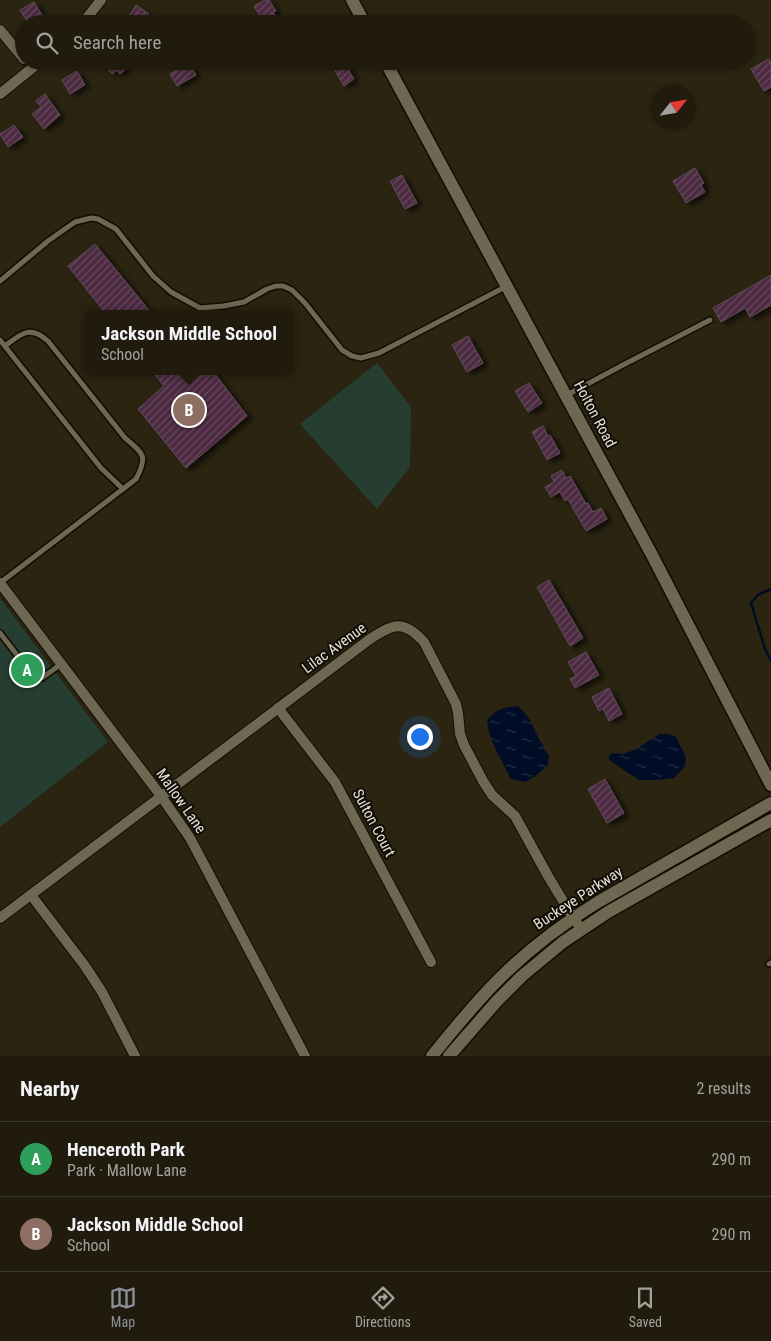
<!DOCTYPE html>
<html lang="en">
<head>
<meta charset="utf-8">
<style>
	:root { --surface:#201b0d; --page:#2d281b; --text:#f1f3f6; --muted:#a2a19d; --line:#3d392e; --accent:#8c9099 }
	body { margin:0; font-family:"Roboto Condensed",sans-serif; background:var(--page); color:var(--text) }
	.compass { position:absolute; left:651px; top:85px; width:45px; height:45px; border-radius:50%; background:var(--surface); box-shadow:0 1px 4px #0004; rotate:59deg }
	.you { position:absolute; left:419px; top:736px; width:18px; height:18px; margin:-12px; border:4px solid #fff; border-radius:50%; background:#1a73e8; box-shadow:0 0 0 8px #1a73e833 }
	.badge { display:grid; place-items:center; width:32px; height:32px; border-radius:50%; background:var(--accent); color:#fff; font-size:16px; font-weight:700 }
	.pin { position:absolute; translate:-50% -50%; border:2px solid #fff; box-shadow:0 1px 5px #0006 }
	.popup { position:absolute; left:84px; top:310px; width:210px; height:65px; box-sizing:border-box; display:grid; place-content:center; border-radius:8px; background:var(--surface); filter:drop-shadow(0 1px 4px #0005); font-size:16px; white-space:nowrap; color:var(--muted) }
	.popup b { font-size:19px; color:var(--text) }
	.popup::after { content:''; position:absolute; left:50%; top:100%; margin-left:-10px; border:10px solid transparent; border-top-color:var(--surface) }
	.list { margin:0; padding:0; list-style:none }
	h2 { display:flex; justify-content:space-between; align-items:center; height:65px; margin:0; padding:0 20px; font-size:21px }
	h2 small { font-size:16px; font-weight:400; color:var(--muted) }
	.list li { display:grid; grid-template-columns:32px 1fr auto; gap:15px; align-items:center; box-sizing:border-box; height:75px; padding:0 20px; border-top:1px solid var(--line) }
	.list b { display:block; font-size:19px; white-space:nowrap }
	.list p { margin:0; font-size:16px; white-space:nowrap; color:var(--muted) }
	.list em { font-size:16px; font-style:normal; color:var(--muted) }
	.icon { flex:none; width:28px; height:28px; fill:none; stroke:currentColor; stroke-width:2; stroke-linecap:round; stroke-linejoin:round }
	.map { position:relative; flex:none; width:771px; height:1056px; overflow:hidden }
	.search { position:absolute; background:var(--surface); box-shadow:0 1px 4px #0004; left:15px; right:15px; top:15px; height:55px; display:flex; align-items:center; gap:12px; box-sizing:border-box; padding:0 18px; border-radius:28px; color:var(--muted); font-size:19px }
	.sheet { height:215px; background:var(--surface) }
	nav { display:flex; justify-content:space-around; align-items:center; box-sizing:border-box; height:70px; border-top:1px solid var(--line); background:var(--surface); font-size:14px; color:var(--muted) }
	nav a { display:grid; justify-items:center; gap:2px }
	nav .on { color:var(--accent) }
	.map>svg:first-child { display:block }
	.green { fill:#253e31 }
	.water { fill:url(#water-ripples) }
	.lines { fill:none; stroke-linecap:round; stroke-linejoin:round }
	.stream { stroke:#010c26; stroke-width:2.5 }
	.building { fill:url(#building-hatch); stroke:#5f4b57; filter:url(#shadow) }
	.service-casing { stroke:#130d00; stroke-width:8 }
	.minor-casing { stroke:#130d00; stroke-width:12 }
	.tertiary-casing { stroke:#130d00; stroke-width:15 }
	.service { stroke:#6e6752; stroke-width:5 }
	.minor { stroke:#6e6752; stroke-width:10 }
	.tertiary { stroke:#6e6752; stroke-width:12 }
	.labels { text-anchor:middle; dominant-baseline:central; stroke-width:4; stroke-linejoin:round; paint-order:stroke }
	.street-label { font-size:15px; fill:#e5e1d5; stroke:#100d06 }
</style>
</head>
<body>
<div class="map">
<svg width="771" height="1056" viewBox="0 0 771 1056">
	<defs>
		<pattern id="water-ripples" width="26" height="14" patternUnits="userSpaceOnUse" patternTransform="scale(1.25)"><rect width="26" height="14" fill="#010c26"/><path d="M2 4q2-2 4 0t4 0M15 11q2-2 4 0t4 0" fill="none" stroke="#262f45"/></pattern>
		<pattern id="building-hatch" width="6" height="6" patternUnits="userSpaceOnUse" patternTransform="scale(1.25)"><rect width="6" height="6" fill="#4d2c42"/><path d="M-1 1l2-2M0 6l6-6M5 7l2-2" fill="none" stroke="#664a5c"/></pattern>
		<filter id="shadow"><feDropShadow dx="5" dy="3" stdDeviation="2.5" flood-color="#0009"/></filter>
	</defs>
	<rect width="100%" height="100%" fill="#2a2411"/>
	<g class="green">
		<polygon points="377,363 411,407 410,467 377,509 300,424"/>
		<polygon points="0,598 108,742 0,827"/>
	</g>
	<g class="water">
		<path d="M 518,706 L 529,718 L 539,739 L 549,756 L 548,765 L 537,775 L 525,782 L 511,779 C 502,760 489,742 487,721 C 496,709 504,707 518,706 Z"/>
		<polygon points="660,734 669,734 676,737 686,757 685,766 674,778 658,780 639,780 609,760 609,756 612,753 623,754 634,750"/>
	</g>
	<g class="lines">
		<polyline class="stream" points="771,589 758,595 751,603 765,649 771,661"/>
	</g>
	<g class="building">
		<polygon points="265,0 269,0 276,11 273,12 278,19 270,24 258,24 255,19 260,16 254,6"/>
		<polygon points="34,2 45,20 40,24 29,24 20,10"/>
		<polygon points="136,5 149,14 143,24 124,24"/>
		<polygon points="769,59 771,63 771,87 764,91 751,69"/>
		<polygon points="101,61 120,61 126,69 120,74 117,70 112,74"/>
		<polygon points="329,61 343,61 354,79 344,86"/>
		<polygon points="189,63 196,75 177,86 170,74"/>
		<polygon points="77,71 85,85 70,94 62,80"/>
		<polygon points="45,94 60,115 44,129 32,114 41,107 36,101"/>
		<polygon points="14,125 23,137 8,147 0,134"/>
		<polygon points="695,168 704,183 701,185 705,192 686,203 673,181"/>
		<polygon points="402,175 417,203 405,209 390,181"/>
		<polygon points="95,244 152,314 106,314 68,266"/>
		<polygon points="771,275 771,305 750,317 745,308 721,322 713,308"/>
		<polygon points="468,336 483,363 467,372 452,345"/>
		<polygon points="152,371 213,371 247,416 186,468 138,409 164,386"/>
		<polygon points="529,383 542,403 528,412 515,391"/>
		<polygon points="543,426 548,436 550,435 560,453 547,460 532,432"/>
		<polygon points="562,470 566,478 570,476 586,504 588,503 593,512 601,508 607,519 586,531 568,499 565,501 560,492 551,497 545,487 554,482 551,476"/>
		<polygon points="549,580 583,638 570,646 537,587"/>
		<polygon points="586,652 599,675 575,688 570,679 576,676 568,662"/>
		<polygon points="609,688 622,714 609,721 603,709 599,711 592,697"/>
		<polygon points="605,779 624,813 607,823 588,789"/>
	</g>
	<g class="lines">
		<g class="service-casing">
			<g id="service">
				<polyline points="0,281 48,241 75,222 91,218 98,219 116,229 153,276 171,292 200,308 224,306 244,302 267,289 276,286 283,286 292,290 305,303 342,350 352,356 361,358 379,353 507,286"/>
				<polyline points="0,340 101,468 123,489"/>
				<polyline points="567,395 621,366 710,320"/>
				<path d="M 0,583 L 136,479 C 148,456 144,454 125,438 L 48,341 C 30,325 22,333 5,346"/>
				<polyline points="0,633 34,677 42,678 61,664"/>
				<polyline points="769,964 771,963"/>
			</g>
		</g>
		<g class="minor-casing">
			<g id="minor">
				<polyline points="82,24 101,0"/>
				<polyline points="0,30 24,59"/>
				<polyline points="0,94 41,61"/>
				<polyline points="0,583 161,796 190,838 305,1056"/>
				<polyline points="278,708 335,782 431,962"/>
				<polyline points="31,895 85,966 102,992 135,1056"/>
				<path d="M 0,918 L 370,639 C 393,624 403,619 424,642 L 456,704 L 458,713 L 460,734 L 464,745 L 483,781 L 492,795 L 515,816 L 548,876 L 569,911 L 581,929"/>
			</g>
		</g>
		<g class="tertiary-casing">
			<g id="tertiary">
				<polyline points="352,0 365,24"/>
				<polyline points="385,61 652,555 771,785"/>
				<path d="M 432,1056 C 453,1030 474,1004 498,980 C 528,950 562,924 598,902 L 771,803"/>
				<polyline points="449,1056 497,1001 522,976 563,942 608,912 771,820"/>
			</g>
		</g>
		<use href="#service" class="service"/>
		<use href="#minor" class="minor"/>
		<use href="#tertiary" class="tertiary"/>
	</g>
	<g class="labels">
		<g class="street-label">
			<text transform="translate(595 414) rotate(62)">Holton Road</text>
			<text transform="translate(334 648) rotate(-36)">Lilac Avenue</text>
			<text transform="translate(181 801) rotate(55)">Mallow Lane</text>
			<text transform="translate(374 823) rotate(62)">Sulton Court</text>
			<text transform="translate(578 898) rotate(-33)">Buckeye Parkway</text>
		</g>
	</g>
</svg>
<svg class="compass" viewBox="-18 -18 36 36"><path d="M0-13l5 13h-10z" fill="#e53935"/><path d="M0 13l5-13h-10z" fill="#a2a19d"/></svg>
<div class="you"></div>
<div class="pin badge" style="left:27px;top:670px;background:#2e9e5b">A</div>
<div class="pin badge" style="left:189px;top:410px;background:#8d6e63">B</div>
<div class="popup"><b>Jackson Middle School</b>School</div>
<div class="search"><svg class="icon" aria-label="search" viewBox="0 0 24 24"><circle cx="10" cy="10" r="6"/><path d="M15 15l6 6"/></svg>Search here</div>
</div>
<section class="sheet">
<h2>Nearby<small>2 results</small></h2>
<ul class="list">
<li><span class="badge" style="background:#2e9e5b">A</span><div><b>Henceroth Park</b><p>Park · Mallow Lane</p></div><em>290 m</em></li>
<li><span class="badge" style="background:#8d6e63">B</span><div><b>Jackson Middle School</b><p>School</p></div><em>290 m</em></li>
</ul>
</section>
<nav>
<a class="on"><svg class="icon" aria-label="map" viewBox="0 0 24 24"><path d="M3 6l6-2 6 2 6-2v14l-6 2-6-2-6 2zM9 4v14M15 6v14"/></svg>Map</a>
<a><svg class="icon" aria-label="directions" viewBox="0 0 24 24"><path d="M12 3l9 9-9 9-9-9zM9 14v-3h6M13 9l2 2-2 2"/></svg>Directions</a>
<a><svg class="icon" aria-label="saved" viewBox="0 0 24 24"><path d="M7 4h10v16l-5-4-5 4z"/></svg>Saved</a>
</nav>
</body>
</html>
